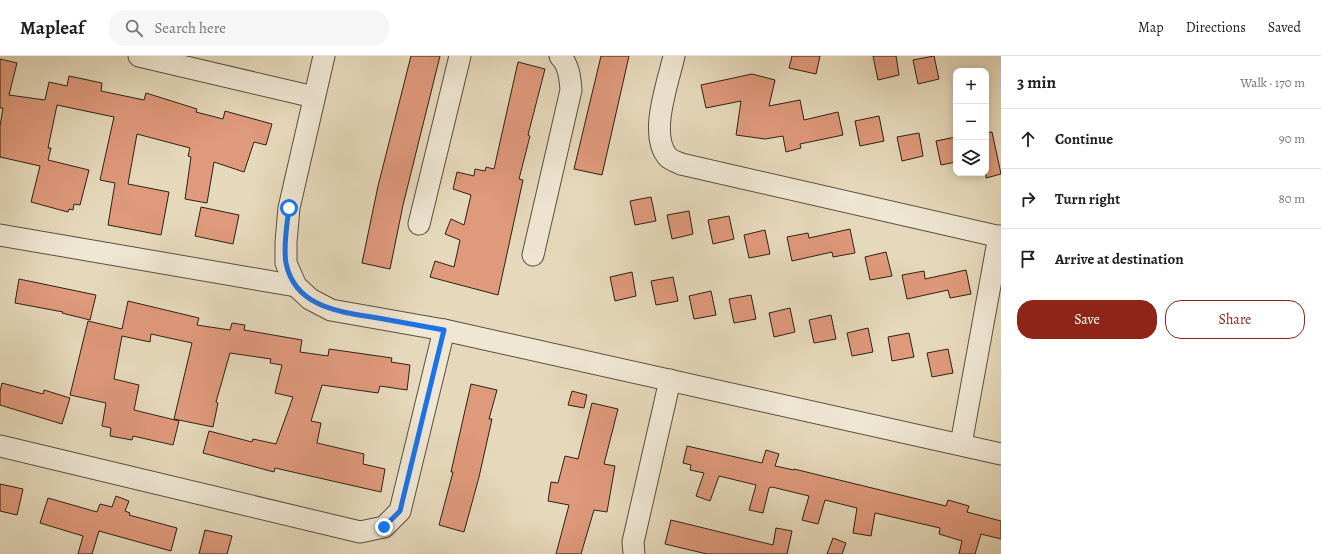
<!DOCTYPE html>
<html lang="en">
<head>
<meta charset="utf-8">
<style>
	:root { --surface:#fff; --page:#f6f6f6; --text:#202124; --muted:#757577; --line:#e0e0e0; --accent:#8f2418 }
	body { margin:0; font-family:Alegreya,serif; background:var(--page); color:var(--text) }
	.controls { position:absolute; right:12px; top:12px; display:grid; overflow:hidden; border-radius:8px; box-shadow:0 2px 10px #0003 }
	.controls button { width:36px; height:36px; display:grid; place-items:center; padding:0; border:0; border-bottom:1px solid var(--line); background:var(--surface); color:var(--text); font:20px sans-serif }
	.stop { position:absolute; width:12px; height:12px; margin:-9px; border:3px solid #1a73e8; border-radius:50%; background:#fff }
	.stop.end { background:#1a73e8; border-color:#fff; box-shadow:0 1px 4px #0008 }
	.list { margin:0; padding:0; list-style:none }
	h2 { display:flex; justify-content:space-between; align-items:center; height:52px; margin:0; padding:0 16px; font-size:17px }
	h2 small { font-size:13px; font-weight:400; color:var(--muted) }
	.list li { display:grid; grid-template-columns:26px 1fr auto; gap:12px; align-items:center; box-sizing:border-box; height:60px; padding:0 16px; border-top:1px solid var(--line) }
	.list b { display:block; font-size:15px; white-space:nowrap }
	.list em { font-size:13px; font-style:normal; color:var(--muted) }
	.actions { display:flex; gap:8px; padding:12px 16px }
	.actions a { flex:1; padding:9px 0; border:1px solid var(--accent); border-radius:16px; text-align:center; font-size:14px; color:var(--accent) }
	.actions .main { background:var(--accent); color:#fff }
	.icon { flex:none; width:22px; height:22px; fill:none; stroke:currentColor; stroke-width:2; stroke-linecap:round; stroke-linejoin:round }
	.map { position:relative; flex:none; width:1001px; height:498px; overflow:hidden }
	header { display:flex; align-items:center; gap:24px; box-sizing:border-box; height:56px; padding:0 20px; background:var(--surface); border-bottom:1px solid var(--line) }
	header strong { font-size:19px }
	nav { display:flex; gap:22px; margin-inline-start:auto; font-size:14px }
	.search { width:280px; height:36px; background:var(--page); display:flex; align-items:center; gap:10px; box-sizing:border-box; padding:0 14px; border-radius:16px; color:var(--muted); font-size:15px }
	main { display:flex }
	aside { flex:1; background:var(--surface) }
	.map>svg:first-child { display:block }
	.building { fill:#df997b; stroke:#2c2116 }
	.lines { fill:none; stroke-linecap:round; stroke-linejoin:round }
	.minor-casing { stroke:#5a4f3f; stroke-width:23 }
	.minor { stroke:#efe6d3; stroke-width:21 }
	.route { stroke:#1a73e8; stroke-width:5 }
</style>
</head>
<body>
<header>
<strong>Mapleaf</strong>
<div class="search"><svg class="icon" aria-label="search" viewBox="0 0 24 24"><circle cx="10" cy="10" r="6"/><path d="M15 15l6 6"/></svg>Search here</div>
<nav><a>Map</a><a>Directions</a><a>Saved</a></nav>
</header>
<main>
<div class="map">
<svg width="1001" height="498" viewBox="0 0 1001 498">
	<rect width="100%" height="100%" fill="#e6d9bb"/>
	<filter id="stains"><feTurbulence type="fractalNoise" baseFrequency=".005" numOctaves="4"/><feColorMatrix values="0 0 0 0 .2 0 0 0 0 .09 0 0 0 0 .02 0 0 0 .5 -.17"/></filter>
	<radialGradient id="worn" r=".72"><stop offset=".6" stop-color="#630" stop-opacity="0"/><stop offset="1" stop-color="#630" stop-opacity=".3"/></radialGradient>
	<g class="building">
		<polygon points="411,0 440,0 403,149 390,213 362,207 378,130"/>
		<polygon points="601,0 629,0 602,119 574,113"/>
		<polygon points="792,0 820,0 816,18 789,12"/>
		<polygon points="873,0 896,0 899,19 878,24"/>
		<polygon points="934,0 939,23 918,28 913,4"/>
		<polygon points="0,3 17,7 9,39 45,44 49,26 67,30 69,20 102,27 101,35 144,44 146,37 197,53 196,56 223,63 225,55 272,68 266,89 254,86 244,116 214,106 207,147 185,143 191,101 188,100 190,92 137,78 128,128 169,136 161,179 108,169 115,127 100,124 114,61 57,49 48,92 51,92 48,104 89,114 80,149 74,148 73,154 69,153 68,156 31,146 40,110 0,101 0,70 3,52 0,52"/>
		<polygon points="518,6 545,13 528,79 530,80 519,123 523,124 498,239 430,221 435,205 454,211 460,184 445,178 451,163 464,169 471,139 453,133 457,116 474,120 475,113 485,115 486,111 494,113"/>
		<polygon points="752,18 775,24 769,50 800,44 804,64 838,56 843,79 800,88 801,92 786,96 783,80 765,83 736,79 741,45 706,52 701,29"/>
		<polygon points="879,60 884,85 860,90 855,65"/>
		<polygon points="992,76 1001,118 986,122 986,77"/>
		<polygon points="919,77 923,100 902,105 897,81"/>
		<polygon points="956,81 956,106 941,109 936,85"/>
		<polygon points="651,141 656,165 635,169 630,145"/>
		<polygon points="201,151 239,159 233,188 195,180"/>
		<polygon points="689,155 693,178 672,183 667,159"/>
		<polygon points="729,160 734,183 713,188 708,164"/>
		<polygon points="850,173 855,197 833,201 832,196 792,205 787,181 808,177 809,182"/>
		<polygon points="765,174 770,198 749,202 744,179"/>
		<polygon points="886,196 892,220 870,224 865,201"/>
		<polygon points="966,214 971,238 950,242 948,234 907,243 902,219 924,215 925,223"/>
		<polygon points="632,216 636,240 615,245 610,221"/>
		<polygon points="673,221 678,245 656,249 651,225"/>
		<polygon points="19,223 96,239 90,264 62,257 63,256 15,247"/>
		<polygon points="711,235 716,259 694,263 689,240"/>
		<polygon points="751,239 756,263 734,267 729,243"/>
		<polygon points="128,245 199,262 197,269 230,274 232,267 245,269 244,274 302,284 300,296 328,300 329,293 392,302 391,306 410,309 407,334 380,330 378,337 322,329 311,365 321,367 317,387 364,398 363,408 385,413 381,436 275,412 274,416 203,397 209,375 252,386 253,383 276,388 293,341 275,337 282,309 270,307 271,303 230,297 216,346 218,347 213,371 174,363 192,287 151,278 150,286 122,280 114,323 139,329 134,354 179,365 173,389 133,380 132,384 110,380 111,372 102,370 106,347 70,339 88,265 122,273"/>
		<polygon points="790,252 795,276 774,281 769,257"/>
		<polygon points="831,259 836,283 814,287 809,264"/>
		<polygon points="868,272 873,296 852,300 847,277"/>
		<polygon points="909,277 914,301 892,305 888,281"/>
		<polygon points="948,293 953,317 932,321 927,297"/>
		<polygon points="2,327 43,338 44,334 70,342 62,368 0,349 0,336"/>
		<polygon points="471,328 497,334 489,363 492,363 479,421 464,476 439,469 453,416 451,416"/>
		<polygon points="572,335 587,339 584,352 568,349"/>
		<polygon points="592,347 618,353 604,408 615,410 607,456 594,454 581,498 556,498 569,449 548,445 551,426 558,427 565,400 578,403"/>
		<polygon points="687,390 762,407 766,394 779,398 775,410 794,414 794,413 946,450 948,444 969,450 967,456 1001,465 1001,483 981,478 975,498 959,498 962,485 939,478 940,472 875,457 871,480 853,477 857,452 825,444 818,468 802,464 809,440 772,431 769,432 763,457 749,454 756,429 719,420 710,445 696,440 704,417 690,414 691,409 683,407"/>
		<polygon points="0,428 23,433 17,459 0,455"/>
		<polygon points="116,440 129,445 125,455 130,457 129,459 177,472 171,495 99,475 92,498 78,498 83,480 40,467 48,442 97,456 100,448 112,451"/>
		<polygon points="671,464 773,489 776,472 792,475 787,498 707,498 665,488"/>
		<polygon points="205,474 232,480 227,498 199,498"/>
		<polygon points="833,482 846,487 842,498 827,498"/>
	</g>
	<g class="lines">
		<g class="minor-casing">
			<g id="minor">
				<polyline points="139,0 314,41"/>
				<polyline points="324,0 289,152 286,186 286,207 296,230 310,243 331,254 444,274 1001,398"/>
				<path d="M 674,0 C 668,27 649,77 667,100 C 670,104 677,106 681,108 L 1001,181"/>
				<polyline points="419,168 460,0"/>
				<polyline points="0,179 296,230"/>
				<path d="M 533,199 L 571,34 C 570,22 569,9 560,0"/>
				<polyline points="961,388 999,180"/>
				<polyline points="0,390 360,476 384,471 400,455 444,274"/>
				<polyline points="634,498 633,486 670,324"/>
			</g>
		</g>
		<use href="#minor" class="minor"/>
	</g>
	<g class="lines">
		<path class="route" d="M 289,152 C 287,169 283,190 286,207 C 295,252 341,256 378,262 C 400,266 422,270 444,274 L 400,455 L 384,471"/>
	</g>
	<rect width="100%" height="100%" filter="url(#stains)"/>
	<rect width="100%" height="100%" fill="url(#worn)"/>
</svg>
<div class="controls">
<button>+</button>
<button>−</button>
<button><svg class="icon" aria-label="layers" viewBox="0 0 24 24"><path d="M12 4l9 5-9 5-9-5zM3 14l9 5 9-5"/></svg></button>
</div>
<div class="stop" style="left:289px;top:152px"></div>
<div class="stop end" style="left:384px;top:471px"></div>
</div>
<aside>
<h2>3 min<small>Walk · 170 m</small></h2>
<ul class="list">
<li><svg class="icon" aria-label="ahead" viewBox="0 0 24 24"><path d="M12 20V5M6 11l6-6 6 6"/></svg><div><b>Continue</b></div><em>90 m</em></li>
<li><svg class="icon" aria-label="right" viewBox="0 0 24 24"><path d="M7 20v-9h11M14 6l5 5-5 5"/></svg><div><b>Turn right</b></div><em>80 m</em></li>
<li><svg class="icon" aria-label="arrive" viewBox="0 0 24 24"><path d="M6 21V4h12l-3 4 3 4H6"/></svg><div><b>Arrive at destination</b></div></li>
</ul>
<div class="actions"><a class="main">Save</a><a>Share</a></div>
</aside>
</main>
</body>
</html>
